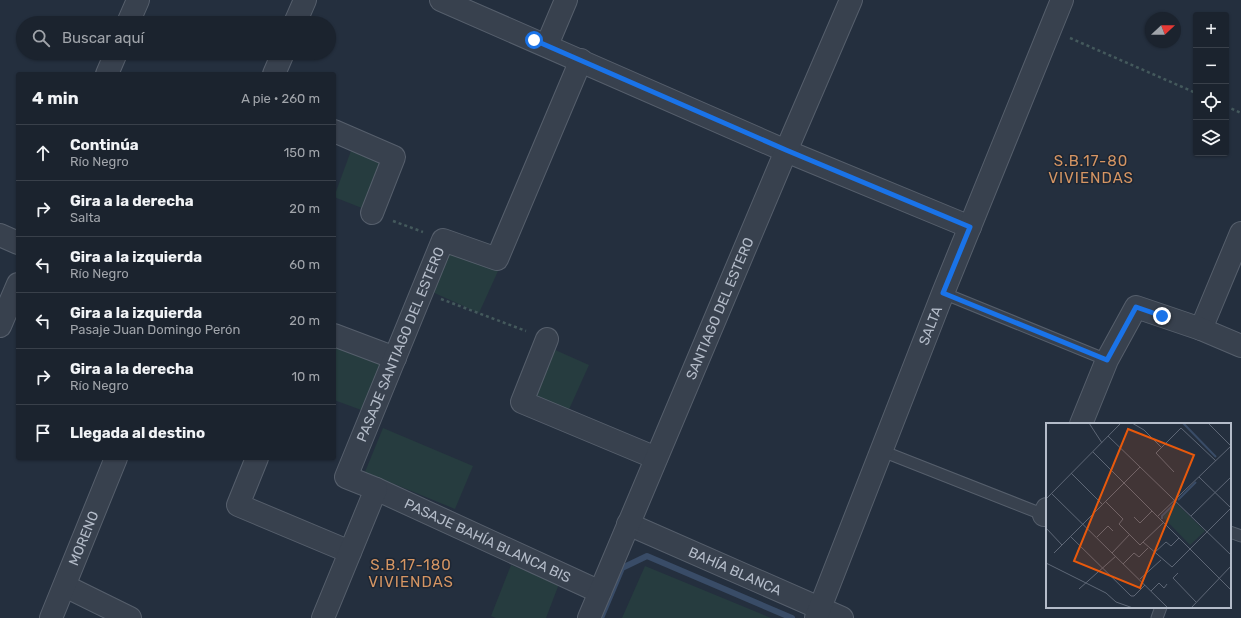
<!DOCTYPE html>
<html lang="es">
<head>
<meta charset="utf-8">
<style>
	:root { --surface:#1b232e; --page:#282f3a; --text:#f1f3f6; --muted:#a0a4aa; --line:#39404a }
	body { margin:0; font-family:Rubik,sans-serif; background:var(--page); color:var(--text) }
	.controls { position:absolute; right:12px; top:12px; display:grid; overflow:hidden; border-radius:4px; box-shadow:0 1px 3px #0004 }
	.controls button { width:36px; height:36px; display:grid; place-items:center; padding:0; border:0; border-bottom:1px solid var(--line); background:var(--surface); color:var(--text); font:20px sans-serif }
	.compass { position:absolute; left:1145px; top:12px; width:36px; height:36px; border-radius:50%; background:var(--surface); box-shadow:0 1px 3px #0004; rotate:68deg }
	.stop { position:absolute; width:12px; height:12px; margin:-9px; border:3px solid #1a73e8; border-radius:50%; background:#fff }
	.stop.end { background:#1a73e8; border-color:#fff; box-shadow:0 1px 4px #0008 }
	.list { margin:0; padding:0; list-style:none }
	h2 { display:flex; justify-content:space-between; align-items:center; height:52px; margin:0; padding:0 16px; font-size:17px }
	h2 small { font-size:13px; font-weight:400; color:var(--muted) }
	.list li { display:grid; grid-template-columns:26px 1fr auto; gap:12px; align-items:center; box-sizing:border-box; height:56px; padding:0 16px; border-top:1px solid var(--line) }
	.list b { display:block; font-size:15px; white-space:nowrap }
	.list p { margin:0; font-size:13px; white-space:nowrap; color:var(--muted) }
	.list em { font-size:13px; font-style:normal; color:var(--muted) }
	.icon { flex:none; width:22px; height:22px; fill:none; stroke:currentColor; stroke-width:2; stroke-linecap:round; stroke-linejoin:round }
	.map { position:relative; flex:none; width:1241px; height:618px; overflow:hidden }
	.search { position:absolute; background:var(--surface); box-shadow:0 1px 3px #0004; left:16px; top:16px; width:320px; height:44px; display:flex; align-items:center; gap:10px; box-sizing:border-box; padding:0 14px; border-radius:22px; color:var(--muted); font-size:15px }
	.panel { position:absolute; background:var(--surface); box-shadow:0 1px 3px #0004; left:16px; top:72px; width:320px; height:388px; border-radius:4px }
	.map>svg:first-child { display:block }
	.green { fill:#263c3f }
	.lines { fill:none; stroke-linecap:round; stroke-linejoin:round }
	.stream { stroke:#394c67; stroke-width:6 }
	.service-casing { stroke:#565f6c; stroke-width:13 }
	.minor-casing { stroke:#565f6c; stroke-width:24 }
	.tertiary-casing { stroke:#565f6c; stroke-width:24 }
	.path { stroke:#44595c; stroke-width:2.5; stroke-dasharray:3 3; stroke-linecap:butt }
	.service { stroke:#38414e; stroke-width:11 }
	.minor { stroke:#38414e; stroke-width:22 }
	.tertiary { stroke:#38414e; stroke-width:22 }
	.route { stroke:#1a73e8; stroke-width:5 }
	.labels { text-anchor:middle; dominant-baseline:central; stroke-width:3; stroke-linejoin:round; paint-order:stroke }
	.street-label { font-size:14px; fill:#b4bcc9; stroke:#1d2633 }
	.neighbourhood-label { font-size:15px; letter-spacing:1px; fill:#d59563; stroke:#1d2633 }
	.inset-river { fill:none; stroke:#394c67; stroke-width:2 }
	.inset-road { fill:none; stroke:#5e6776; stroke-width:1 }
	.view { fill:#e8590c; fill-opacity:0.15; stroke:#e8590c; stroke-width:2 }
	.inset-edge { fill:none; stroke:#b4bcc9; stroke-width:2 }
</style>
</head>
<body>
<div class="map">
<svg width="1241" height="618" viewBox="0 0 1241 618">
	<rect width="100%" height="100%" fill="#242f3e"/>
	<g class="green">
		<polygon points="352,148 390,162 372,212 334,197"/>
		<polygon points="447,247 498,271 479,313 428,290"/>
		<polygon points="334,345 382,362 364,411 334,400"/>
		<polygon points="553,349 589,365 566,416 529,399"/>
		<polygon points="383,428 473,466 455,509 365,472"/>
		<polygon points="511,565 559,584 546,618 496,618 491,616"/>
		<polygon points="645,566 771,618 622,618"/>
	</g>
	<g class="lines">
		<polyline class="stream" points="601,618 622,568 647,556 792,618"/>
		<g class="service-casing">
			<g id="service">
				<polyline points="943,293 1107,360"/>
				<polyline points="882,451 1047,516"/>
				<polyline points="1230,532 1241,536"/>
				<polyline points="1157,618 1161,607"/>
			</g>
		</g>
		<g class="minor-casing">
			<g id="minor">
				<polyline points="441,0 786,151 970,227"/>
				<polyline points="128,23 138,0"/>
				<polyline points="295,23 305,0"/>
				<polyline points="547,45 566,0"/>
				<polyline points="107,74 116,53"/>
				<polyline points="274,74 283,53"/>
				<polyline points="334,131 394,157 372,213"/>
				<polyline points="0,235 18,243"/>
				<polyline points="0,326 18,284"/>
				<polyline points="1201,329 1241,233"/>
				<polyline points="334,335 395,358"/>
				<polyline points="547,339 522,402 656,458"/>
				<polyline points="1081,424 1107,360 1136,307 1201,329 1241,346"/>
				<polyline points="257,458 238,505 350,552"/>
				<path id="s1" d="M 376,489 L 600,592"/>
				<polyline points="1044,515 1047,509"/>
				<path id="s2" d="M 628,524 L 842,618"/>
				<polyline points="65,586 130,618"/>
				<path id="s3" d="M 51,618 L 116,458"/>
				<path id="s4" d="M 323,618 L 376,489 L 346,477 L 443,240 L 497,259 L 581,60"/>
				<path id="s5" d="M 816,618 L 943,293 L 1062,0"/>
			</g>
		</g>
		<g class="tertiary-casing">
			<g id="tertiary">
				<path id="s6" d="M 589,618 L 786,151 L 851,0"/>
			</g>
		</g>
		<g class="path">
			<polyline points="1070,38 1196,93"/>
			<polyline points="1226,106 1241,113"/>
			<polyline points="393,221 423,232"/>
			<polyline points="441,299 526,331"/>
		</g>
		<use href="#service" class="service"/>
		<use href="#minor" class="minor"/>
		<use href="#tertiary" class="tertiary"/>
	</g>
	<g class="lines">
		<polyline class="route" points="534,40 786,150 970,227 943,293 1107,360 1136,307 1162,316"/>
	</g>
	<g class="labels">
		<g class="street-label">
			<text stroke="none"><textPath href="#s6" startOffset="336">SANTIAGO DEL ESTERO</textPath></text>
			<text stroke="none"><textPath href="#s5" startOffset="314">SALTA</textPath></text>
			<text stroke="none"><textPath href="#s4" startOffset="315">PASAJE SANTIAGO DEL ESTERO</textPath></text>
			<text stroke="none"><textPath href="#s3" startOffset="86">MORENO</textPath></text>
			<text stroke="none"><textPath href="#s1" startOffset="123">PASAJE BAHÍA BLANCA BIS</textPath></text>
			<text stroke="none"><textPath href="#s2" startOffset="117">BAHÍA BLANCA</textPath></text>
		</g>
		<g class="neighbourhood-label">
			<text x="1091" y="161">S.B.17-80<tspan x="1091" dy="17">VIVIENDAS</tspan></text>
			<text x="411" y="565">S.B.17-180<tspan x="411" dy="17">VIVIENDAS</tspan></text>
		</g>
	</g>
	<g transform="translate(1046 423)">
		<rect width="185" height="185" fill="#242f3e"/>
		<path d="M 130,80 L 159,108 L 144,122 L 117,94 Z" fill="#263c3f"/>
		<path class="inset-river" d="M 137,0 L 170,34M 132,77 L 150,59M 116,96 L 116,93 L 129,80"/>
		<path class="inset-road" d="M 43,0 L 56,20M 86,0 L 98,7 L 115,24M 62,13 L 185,132M 47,29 L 185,167M 128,49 L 110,30 L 135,5 L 170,38M 25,50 L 57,82M 153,54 L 185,85M 6,71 L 122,185M 0,76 L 75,0M 60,79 L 77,96 L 73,101 L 94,122 L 97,119 L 126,144 L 185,85M 145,93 L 185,54M 88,94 L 94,100 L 106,88M 111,94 L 185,23 L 162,0M 0,105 L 16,122M 25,114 L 85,173 L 88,173 L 99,162M 51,114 L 62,103 L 67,108M 97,119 L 117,100M 8,130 L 94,44M 66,130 L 84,111M 108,130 L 120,119 L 125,123 L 133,115M 0,140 L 60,170 L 70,179 L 87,185M 77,141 L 88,130 L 93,134 L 102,125M 132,150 L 127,155 L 150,179M 94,156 L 115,137M 33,166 L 70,133M 105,168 L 113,160 L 118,165 L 121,161M 145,185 L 185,143"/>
		<path class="view" d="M 82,6 L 148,32 L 94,165 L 28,138 Z"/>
		<rect width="185" height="185" class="inset-edge"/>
	</g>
</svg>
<div class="controls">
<button>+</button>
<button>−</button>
<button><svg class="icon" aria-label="locate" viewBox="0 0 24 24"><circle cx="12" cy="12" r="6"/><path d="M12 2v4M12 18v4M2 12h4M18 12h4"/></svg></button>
<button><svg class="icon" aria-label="layers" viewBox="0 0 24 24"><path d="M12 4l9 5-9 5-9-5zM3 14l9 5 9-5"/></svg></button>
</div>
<svg class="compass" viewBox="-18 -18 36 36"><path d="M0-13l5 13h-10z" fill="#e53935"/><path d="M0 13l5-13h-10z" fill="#a0a4aa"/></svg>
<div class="stop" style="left:534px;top:40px"></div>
<div class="stop end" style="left:1162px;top:316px"></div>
<div class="search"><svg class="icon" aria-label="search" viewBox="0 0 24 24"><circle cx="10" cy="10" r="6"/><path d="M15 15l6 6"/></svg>Buscar aquí</div>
<section class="panel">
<h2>4 min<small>A pie · 260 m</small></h2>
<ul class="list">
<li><svg class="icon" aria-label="ahead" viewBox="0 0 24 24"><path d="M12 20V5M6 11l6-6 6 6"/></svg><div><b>Continúa</b><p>Río Negro</p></div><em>150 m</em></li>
<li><svg class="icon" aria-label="right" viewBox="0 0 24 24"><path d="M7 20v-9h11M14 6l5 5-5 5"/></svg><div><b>Gira a la derecha</b><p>Salta</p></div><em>20 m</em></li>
<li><svg class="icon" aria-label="left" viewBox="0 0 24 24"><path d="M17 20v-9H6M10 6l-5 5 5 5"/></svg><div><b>Gira a la izquierda</b><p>Río Negro</p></div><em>60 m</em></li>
<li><svg class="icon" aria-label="left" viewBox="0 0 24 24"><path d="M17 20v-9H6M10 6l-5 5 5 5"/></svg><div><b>Gira a la izquierda</b><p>Pasaje Juan Domingo Perón</p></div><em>20 m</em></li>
<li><svg class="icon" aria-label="right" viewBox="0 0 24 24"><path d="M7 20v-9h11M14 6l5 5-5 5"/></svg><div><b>Gira a la derecha</b><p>Río Negro</p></div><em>10 m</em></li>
<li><svg class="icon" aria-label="arrive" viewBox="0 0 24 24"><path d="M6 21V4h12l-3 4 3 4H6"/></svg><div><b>Llegada al destino</b></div></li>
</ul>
</section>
</div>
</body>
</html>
